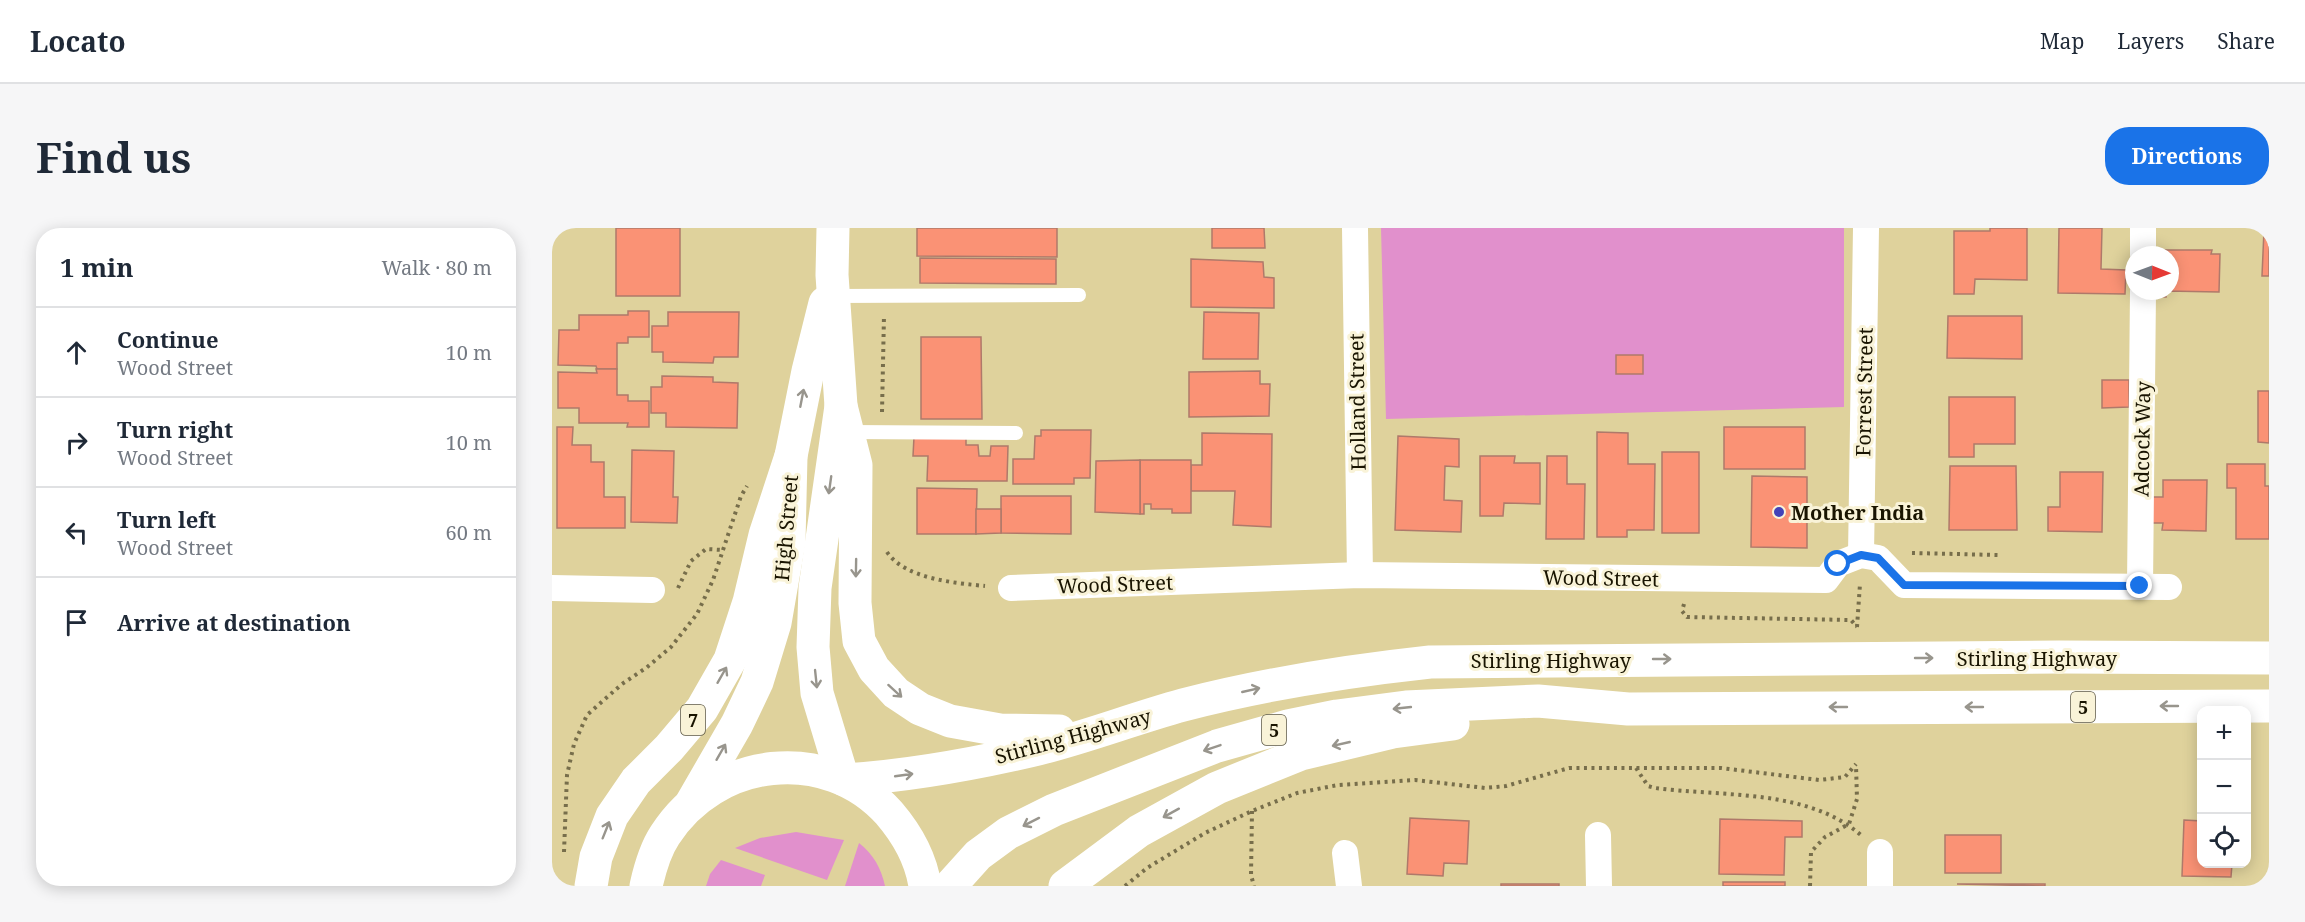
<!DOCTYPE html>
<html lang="en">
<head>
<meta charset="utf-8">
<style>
	:root { --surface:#fff; --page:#f6f6f7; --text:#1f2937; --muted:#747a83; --line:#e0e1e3; --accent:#1a73e8 }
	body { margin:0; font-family:"Noto Serif",serif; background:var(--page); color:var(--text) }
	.controls { position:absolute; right:18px; bottom:18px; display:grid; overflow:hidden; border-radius:12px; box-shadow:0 3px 15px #0003 }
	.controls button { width:54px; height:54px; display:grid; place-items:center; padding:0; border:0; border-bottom:2px solid var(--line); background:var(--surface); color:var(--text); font:30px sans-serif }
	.compass { position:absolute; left:1573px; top:18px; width:54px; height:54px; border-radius:50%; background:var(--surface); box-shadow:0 3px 15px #0003; rotate:91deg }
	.stop { position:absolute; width:18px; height:18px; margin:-14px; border:4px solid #1a73e8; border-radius:50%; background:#fff }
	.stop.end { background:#1a73e8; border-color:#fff; box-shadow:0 2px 6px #0008 }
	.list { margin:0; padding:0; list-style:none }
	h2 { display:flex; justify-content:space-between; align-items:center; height:78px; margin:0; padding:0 24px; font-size:26px }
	h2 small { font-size:20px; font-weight:400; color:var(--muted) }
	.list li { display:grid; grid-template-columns:39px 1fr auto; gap:18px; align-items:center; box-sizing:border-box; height:90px; padding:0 24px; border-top:2px solid var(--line) }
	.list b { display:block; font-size:22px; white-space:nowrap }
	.list p { margin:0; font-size:20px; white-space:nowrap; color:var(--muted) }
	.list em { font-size:20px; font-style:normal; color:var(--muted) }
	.icon { flex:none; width:33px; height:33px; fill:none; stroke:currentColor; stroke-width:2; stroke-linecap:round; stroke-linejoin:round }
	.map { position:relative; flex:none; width:1717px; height:658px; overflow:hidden; border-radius:24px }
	header { display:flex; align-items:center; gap:36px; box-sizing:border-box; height:84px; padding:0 30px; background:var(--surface); border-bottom:2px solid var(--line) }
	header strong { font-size:28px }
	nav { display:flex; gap:33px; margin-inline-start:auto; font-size:21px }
	.intro { display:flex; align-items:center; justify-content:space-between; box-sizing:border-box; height:144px; padding:0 36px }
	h1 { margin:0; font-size:42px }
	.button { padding:15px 27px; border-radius:24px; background:var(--accent); color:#fff; font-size:21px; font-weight:700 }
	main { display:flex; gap:36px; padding:0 36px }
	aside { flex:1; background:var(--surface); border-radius:24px; box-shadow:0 3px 15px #0003 }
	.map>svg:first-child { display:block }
	.green { fill:#e190cc }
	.building { fill:#fa9275; stroke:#af796a; stroke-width:1.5 }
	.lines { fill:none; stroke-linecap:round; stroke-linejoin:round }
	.path { stroke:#776e4b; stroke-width:4; stroke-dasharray:3 4.5; stroke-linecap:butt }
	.lane { stroke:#fff; stroke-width:14 }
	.street { stroke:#fff; stroke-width:26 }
	.primary { stroke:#fff; stroke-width:33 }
	.highway { stroke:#fff; stroke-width:33 }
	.oneway { stroke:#98958d }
	.route { stroke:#1a73e8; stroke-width:8 }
	.poi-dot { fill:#4343b9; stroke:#f9f3d8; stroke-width:2 }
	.labels { text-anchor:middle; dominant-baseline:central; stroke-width:6; stroke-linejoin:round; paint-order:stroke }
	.shield { fill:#f9f3d8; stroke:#5c5742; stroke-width:1.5 }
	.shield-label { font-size:18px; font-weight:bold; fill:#191401 }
	.street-label { font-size:20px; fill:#191401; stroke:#f9f3d8 }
	.poi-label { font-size:20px; font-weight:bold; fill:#191401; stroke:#f9f3d8; text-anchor:start }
</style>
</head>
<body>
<header>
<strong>Locato</strong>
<nav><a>Map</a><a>Layers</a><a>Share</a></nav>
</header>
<div class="intro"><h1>Find us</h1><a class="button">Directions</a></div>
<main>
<aside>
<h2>1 min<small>Walk · 80 m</small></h2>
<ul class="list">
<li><svg class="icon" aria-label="ahead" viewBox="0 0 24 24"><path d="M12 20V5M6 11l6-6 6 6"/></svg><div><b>Continue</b><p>Wood Street</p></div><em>10 m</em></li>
<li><svg class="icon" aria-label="right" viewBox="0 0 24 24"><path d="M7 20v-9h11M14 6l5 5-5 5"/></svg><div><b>Turn right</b><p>Wood Street</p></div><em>10 m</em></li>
<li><svg class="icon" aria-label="left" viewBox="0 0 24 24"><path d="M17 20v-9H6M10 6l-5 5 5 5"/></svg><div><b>Turn left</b><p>Wood Street</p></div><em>60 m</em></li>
<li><svg class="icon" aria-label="arrive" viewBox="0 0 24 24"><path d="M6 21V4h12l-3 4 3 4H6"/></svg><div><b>Arrive at destination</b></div></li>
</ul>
</aside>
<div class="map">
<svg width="1717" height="658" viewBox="0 0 1717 658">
	<rect width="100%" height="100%" fill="#dfd29c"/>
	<g class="green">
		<polygon points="829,0 1292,0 1292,179 834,191"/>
		<polygon points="244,604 292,612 275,652 183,620 208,610"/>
		<path d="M 307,615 C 322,627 329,640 333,658 L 293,658 Z"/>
		<polygon points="169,632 213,647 209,658 154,658 158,646"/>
	</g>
	<g class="building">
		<rect x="64" y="0" width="64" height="68"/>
		<polygon points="365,0 505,0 505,29 365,28"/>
		<polygon points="660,0 712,0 713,20 660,20"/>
		<polygon points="1438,0 1475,0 1475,52 1423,51 1422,66 1402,66 1402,3 1438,3"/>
		<polygon points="1507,0 1550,0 1549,41 1574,42 1573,66 1506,65"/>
		<polygon points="1712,2 1717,3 1717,48 1710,48"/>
		<polygon points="1613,22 1660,22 1659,26 1668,26 1667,64 1614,63 1614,69 1598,68 1598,63 1618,63 1618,27 1613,27"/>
		<polygon points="368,30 504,31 504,56 368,55"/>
		<polygon points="639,31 711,34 712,49 722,50 722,80 639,79"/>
		<polygon points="76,83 97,83 97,109 76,109 76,115 65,115 65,141 45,141 44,138 6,137 7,102 27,102 27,87 76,87"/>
		<polygon points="116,84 187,84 186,129 162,129 161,135 111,134 111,124 100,124 100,98 116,98"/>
		<polygon points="652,84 707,85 706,131 651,131"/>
		<polygon points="1396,88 1470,88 1470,131 1395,130"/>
		<polygon points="369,109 429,109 430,191 369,191"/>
		<rect x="1064" y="127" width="27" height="19"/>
		<polygon points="44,141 65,141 65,167 76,167 76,173 97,173 97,199 75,199 76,195 27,195 27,180 6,180 6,144 45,145"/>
		<polygon points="708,143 708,156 718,156 717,188 637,189 637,144"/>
		<polygon points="110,148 161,149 161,154 186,155 185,200 114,199 114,185 99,185 99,159 110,159"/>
		<polygon points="1550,152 1577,152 1577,179 1550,180"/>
		<polygon points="1706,163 1717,163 1717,215 1706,214"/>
		<polygon points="1397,169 1463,169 1463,216 1422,216 1422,229 1397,229"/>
		<polygon points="5,199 21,199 20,217 39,217 39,234 52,234 52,269 73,269 73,300 5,300"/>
		<rect x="1172" y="199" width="81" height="42"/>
		<polygon points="489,202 539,202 538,250 522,250 522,256 461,256 461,231 482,231 483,208 489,208"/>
		<polygon points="1045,204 1076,205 1076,236 1103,236 1102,302 1075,302 1075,309 1045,309"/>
		<polygon points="650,205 720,206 719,299 681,297 683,263 639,263 639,237 650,237"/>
		<polygon points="846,208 907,211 907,239 893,238 892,272 910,273 909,304 843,302"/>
		<polygon points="362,209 414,210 414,217 426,217 427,228 438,228 439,218 456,218 455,253 375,253 376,228 361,228"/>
		<polygon points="80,222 122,223 121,269 126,269 125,295 79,294"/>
		<rect x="1110" y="224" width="37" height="81"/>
		<polygon points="928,228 963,228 962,235 988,235 988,276 952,275 951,288 928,288"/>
		<polygon points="995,228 1015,228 1015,256 1033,256 1032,311 994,311"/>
		<polygon points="588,232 639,232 639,285 620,285 620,281 599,281 599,276 592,276 592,286 588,286"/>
		<polygon points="588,232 588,286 543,284 544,233"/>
		<polygon points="1675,236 1713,236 1713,258 1717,258 1717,311 1684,311 1684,260 1675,260"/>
		<polygon points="1398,238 1464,238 1465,302 1397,302"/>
		<polygon points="1508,244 1551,244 1550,304 1496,303 1496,279 1508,279"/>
		<polygon points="1200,248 1255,249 1255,320 1199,319"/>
		<polygon points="1611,252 1655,252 1654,303 1610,302 1611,295 1598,295 1598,269 1611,269"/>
		<polygon points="365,260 425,261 424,306 365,306"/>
		<polygon points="449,268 519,268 519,306 449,305"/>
		<polygon points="424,281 449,281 449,305 424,306"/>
		<polygon points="858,590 917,593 915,636 892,635 891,648 855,646"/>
		<polygon points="1168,591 1250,593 1250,609 1233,609 1232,647 1167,646"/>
		<polygon points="1632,592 1650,593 1650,636 1680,636 1679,649 1630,648"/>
		<rect x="1393" y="607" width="56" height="38"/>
		<rect x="1171" y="654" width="62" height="4"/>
		<rect x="949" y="656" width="58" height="2"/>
		<polygon points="1405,656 1493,656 1493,658"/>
	</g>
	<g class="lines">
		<g class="path">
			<polyline points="330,184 332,87"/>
			<path d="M 335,324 C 353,351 403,355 433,358"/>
			<polyline points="1360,325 1446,327"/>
			<polyline points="126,360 139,333 154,321 171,322"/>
			<polyline points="1132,376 1130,383 1135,389 1299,392 1305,399"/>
			<polyline points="1305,399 1308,356"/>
			<path d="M 1084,540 L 1096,558 L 1103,560 C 1169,569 1256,560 1310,608"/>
			<polyline points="700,583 699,647 702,658"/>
			<polyline points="12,624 15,547 22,516 35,487 70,456 94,440 119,419 145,386 161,352 189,268 195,258"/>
			<polyline points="573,658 595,640 653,605 700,583 745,565 786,557 863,552 933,560 954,558 1017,540 1169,540 1267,552 1293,549 1304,536"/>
			<polyline points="1258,658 1259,624 1273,609 1297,596 1305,571 1304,537"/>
		</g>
		<g class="lane">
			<polyline points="281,68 527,67"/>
			<polyline points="296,204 464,205"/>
		</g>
		<g class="street">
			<polyline points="803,0 808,347"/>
			<polyline points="1591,27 1591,0"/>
			<polyline points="1309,327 1314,0"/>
			<polyline points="1588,358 1591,63"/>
			<polyline points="0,360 100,362"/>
			<polyline points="459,360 808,347 1274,352 1286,336 1309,327 1326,330 1352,357 1617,359"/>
			<polyline points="1046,607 1047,658"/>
			<polyline points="793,625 797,658"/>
			<polyline points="1328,658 1328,624"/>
		</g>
		<g class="primary">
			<polyline points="281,0 280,47 289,178 263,360 261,419 265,465 291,551"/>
			<polyline points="140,574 185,496 205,454 223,395 237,314 239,228 256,143 273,75"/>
		</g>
		<g class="highway">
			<polyline points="289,178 304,237 303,375 307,413 322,441 344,465 368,481 398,493 448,502 507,503"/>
			<path d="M 293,552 C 356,548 417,537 478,523 C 529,511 580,491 631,477 C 712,456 795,443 878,434 L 1507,429 L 1717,430"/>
			<polyline points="39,658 44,629 60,588 84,553 117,520 150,481 178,432 197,374 213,307 239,228"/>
			<path d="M 94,658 C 98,640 103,622 113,607 C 163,529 274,515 337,585 C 355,606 369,631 373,658"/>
			<polyline points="398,658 426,627 456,605 502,582 665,518 736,498 785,488 854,479 986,473 1076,481 1717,478"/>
			<polyline points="513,658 587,603 665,560 749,526 841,504 901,496"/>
		</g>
	</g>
	<defs><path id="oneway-shaft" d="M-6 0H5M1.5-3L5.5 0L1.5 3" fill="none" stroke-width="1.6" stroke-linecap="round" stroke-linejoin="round" transform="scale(1.5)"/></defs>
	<g class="oneway">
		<use href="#oneway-shaft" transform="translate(250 170) rotate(-79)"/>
		<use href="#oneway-shaft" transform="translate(278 257) rotate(98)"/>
		<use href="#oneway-shaft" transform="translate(304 340) rotate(91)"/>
		<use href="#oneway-shaft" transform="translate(1372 430)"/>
		<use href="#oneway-shaft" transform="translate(1110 431)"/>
		<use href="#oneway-shaft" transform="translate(170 447) rotate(-60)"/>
		<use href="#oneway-shaft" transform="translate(264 451) rotate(84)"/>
		<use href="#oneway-shaft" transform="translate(699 462) rotate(-13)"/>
		<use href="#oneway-shaft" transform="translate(343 463) rotate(42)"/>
		<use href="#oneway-shaft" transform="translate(1617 478) rotate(180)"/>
		<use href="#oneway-shaft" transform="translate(1286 479) rotate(180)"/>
		<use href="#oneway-shaft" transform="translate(1422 479) rotate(180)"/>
		<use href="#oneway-shaft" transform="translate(850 480) rotate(174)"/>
		<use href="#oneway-shaft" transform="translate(789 516) rotate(167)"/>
		<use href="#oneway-shaft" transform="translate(660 520) rotate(161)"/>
		<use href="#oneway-shaft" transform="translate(169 524) rotate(-60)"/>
		<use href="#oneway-shaft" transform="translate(352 547) rotate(-8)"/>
		<use href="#oneway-shaft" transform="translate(619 585) rotate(151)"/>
		<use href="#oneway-shaft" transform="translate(479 594) rotate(153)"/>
		<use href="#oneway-shaft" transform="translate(54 602) rotate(-68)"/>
	</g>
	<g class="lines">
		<polyline class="route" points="1286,336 1309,327 1326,330 1352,357 1588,358"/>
	</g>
	<circle class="poi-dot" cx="1227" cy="284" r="6"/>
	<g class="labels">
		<g class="shield">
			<rect x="1519" y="464" width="24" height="30" rx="4.5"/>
			<rect x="129" y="477" width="24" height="30" rx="4.5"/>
			<rect x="710" y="487" width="24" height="30" rx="4.5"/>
		</g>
		<g class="shield-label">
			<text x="1531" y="479">5</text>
			<text x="141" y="492">7</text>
			<text x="722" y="502">5</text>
		</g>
		<g class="street-label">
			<text transform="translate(1312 164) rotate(-89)">Forrest Street</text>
			<text transform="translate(805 174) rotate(-91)">Holland Street</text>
			<text transform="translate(1590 211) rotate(-89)">Adcock Way</text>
			<text transform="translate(234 300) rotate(-85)">High Street</text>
			<text transform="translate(1049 350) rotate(1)">Wood Street</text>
			<text transform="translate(563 356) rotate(-2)">Wood Street</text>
			<text x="1485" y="430">Stirling Highway</text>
			<text x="999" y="432">Stirling Highway</text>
			<text transform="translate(521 508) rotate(-15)">Stirling Highway</text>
		</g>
		<g class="poi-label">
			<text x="1239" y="284">Mother India</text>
		</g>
	</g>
</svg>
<div class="controls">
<button>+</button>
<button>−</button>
<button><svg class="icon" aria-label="locate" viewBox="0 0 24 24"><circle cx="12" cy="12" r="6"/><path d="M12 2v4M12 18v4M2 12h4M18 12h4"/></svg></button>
</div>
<svg class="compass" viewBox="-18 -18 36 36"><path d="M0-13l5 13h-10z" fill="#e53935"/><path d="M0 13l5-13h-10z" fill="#747a83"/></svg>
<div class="stop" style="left:1286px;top:336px"></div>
<div class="stop end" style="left:1588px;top:358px"></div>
</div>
</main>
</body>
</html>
